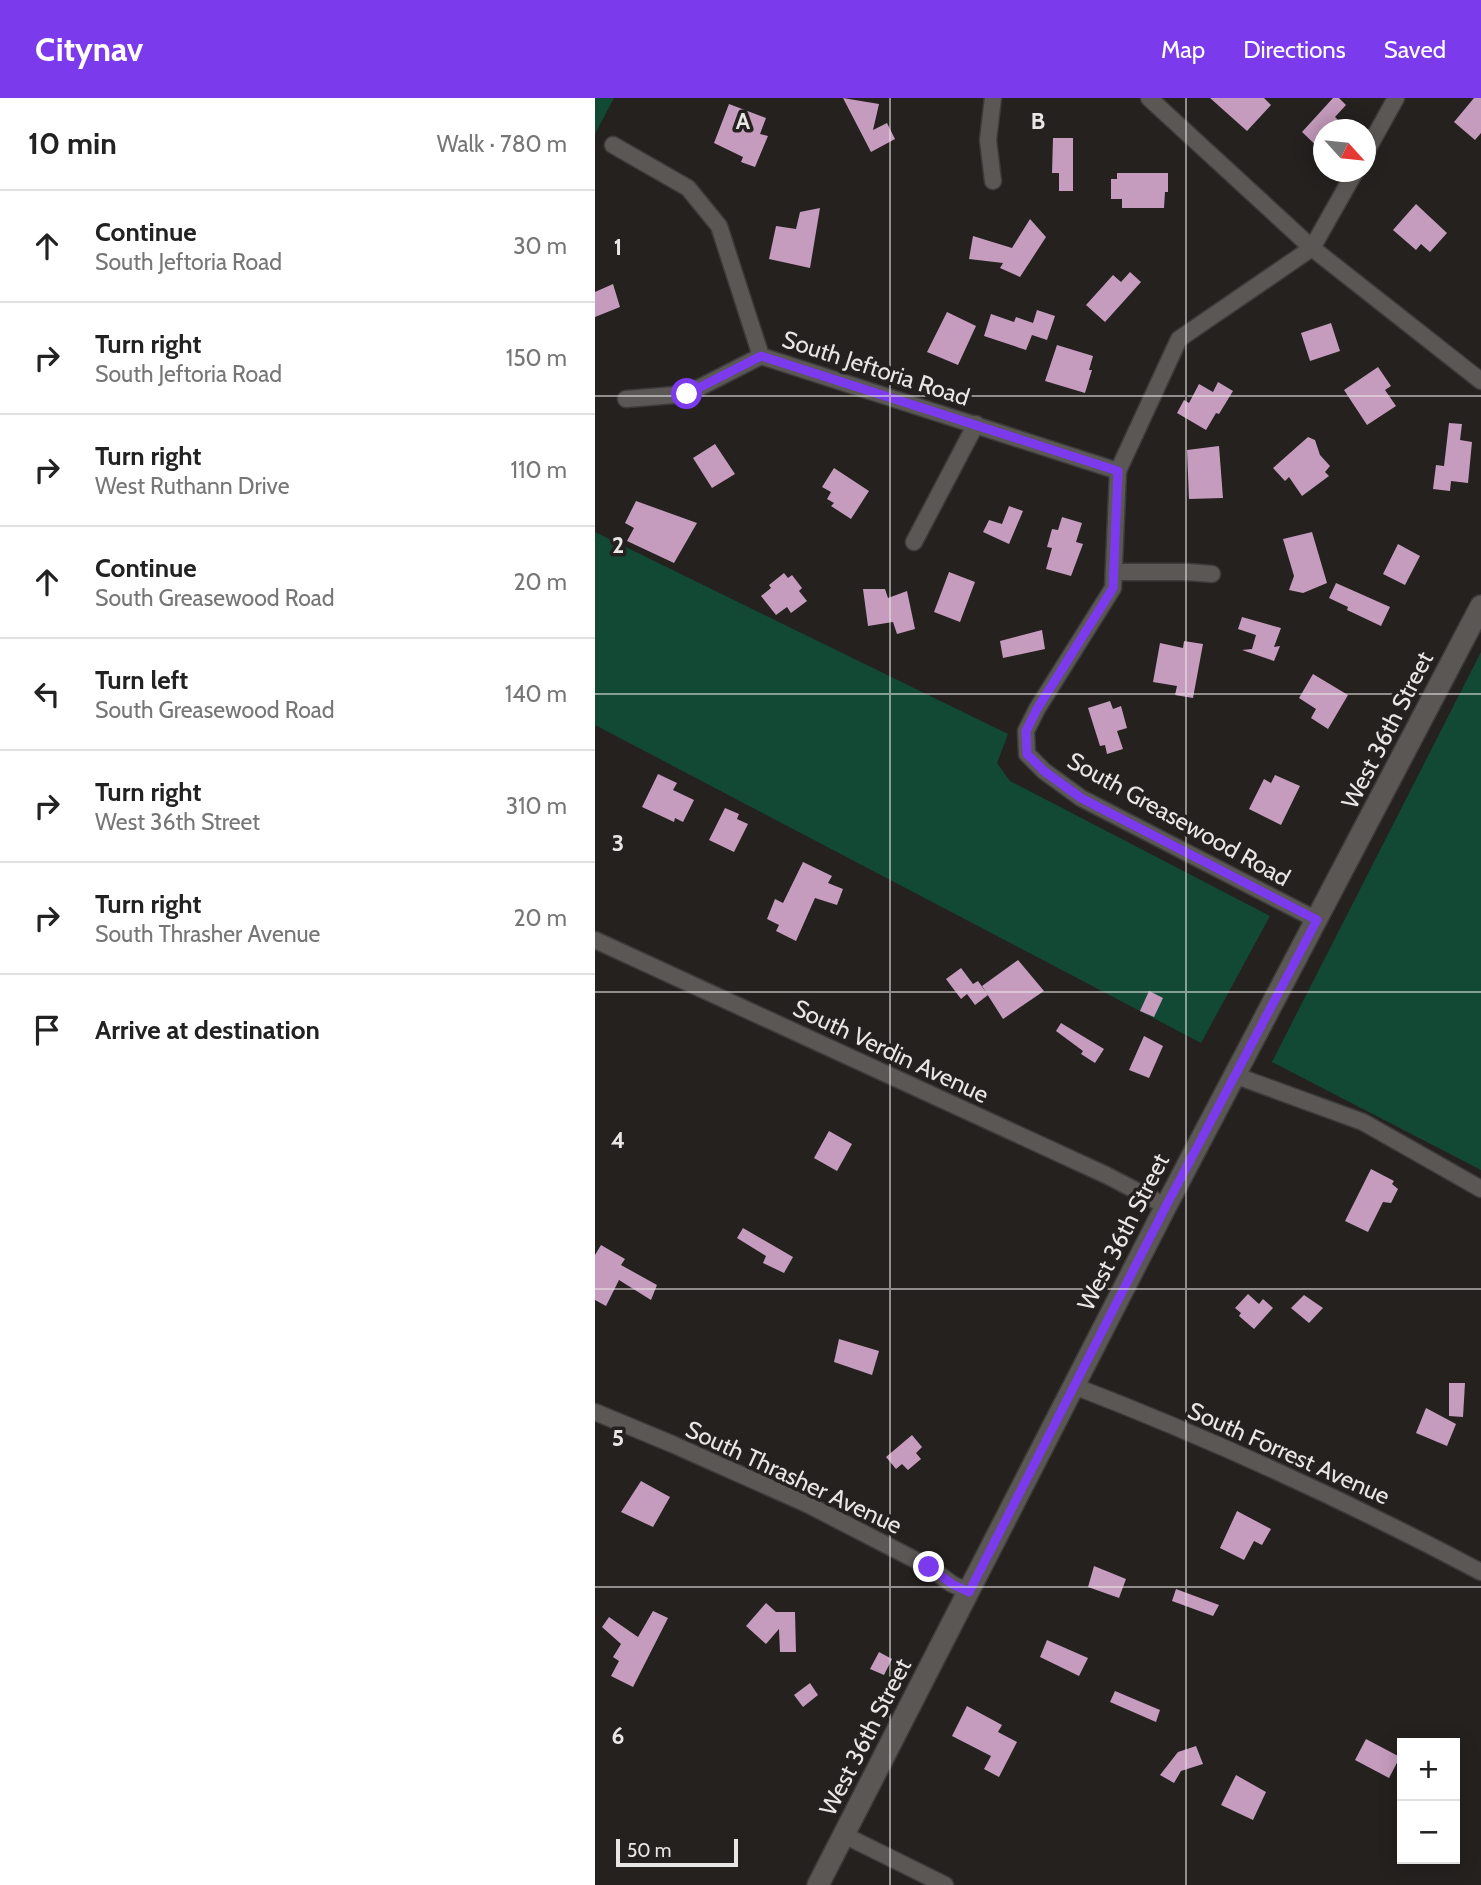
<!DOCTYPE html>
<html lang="en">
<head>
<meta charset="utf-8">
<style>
	:root { --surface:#fff; --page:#f6f6f6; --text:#222; --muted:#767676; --line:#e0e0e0; --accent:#7c3aed }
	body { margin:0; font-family:Cabin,sans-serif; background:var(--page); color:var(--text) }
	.controls { position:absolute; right:21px; bottom:21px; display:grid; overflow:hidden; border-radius:0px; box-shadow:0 4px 18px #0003 }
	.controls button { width:63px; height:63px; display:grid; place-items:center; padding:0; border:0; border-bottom:2px solid var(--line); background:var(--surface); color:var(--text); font:35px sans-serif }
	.compass { position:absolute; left:718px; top:21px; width:63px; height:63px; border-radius:50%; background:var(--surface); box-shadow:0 4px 18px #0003; rotate:117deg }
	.scale { position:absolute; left:21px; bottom:18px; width:122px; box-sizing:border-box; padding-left:7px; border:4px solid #e9e7e6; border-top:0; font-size:19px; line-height:24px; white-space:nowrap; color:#e9e7e6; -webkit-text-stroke:5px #24211f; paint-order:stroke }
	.stop { position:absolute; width:21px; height:21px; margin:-16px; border:5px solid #7c3aed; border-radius:50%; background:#fff }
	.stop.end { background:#7c3aed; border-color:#fff; box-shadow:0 2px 7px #0008 }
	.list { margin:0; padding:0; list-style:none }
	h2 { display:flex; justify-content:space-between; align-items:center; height:91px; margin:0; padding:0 28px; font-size:30px }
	h2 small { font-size:23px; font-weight:400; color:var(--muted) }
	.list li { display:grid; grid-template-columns:46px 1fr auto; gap:21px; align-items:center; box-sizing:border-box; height:112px; padding:0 28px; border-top:2px solid var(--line) }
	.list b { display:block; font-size:26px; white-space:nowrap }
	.list p { margin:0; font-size:23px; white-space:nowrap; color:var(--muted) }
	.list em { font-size:23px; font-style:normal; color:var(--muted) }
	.icon { flex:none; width:38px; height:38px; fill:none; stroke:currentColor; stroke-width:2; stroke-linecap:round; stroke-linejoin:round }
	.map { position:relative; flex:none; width:886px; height:1787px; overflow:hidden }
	header { display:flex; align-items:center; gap:42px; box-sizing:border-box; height:98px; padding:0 35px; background:var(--accent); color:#fff }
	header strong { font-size:33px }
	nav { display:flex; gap:38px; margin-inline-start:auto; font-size:24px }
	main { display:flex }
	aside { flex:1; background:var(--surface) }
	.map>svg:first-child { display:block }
	.green { fill:#114934 }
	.building { fill:#c69cbe }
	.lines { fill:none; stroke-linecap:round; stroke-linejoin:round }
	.street-casing { stroke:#3d3b3a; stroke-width:19 }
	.secondary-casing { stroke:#3d3b3a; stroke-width:24 }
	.street { stroke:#5a5754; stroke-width:16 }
	.secondary { stroke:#5a5754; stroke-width:21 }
	.route { stroke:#7c3aed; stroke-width:9 }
	.grid { fill:none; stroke:#e9e7e6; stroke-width:2; stroke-opacity:0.55 }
	.labels { text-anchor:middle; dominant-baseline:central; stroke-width:7; stroke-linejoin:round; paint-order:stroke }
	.street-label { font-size:24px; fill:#e9e7e6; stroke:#24211f }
	.grid-label { font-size:23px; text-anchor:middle; font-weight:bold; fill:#e9e7e6; stroke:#24211f; stroke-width:7; stroke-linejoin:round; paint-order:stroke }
</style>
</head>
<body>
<header>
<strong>Citynav</strong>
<nav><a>Map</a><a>Directions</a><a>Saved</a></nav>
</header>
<main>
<aside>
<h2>10 min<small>Walk · 780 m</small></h2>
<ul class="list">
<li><svg class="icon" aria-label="ahead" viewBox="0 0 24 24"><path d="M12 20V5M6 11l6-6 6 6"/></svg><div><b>Continue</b><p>South Jeftoria Road</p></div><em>30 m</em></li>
<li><svg class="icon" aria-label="right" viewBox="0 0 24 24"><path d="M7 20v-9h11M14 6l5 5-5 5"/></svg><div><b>Turn right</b><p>South Jeftoria Road</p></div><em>150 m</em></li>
<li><svg class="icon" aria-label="right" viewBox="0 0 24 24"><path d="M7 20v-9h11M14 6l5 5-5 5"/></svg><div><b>Turn right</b><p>West Ruthann Drive</p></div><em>110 m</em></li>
<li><svg class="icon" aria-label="ahead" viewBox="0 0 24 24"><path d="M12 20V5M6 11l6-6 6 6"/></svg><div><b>Continue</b><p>South Greasewood Road</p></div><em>20 m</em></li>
<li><svg class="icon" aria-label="left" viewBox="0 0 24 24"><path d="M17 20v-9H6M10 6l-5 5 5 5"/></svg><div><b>Turn left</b><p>South Greasewood Road</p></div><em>140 m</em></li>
<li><svg class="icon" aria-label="right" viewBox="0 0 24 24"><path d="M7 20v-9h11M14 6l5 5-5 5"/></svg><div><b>Turn right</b><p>West 36th Street</p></div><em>310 m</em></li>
<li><svg class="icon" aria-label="right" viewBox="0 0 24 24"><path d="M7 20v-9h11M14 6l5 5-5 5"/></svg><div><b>Turn right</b><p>South Thrasher Avenue</p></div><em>20 m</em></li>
<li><svg class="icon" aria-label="arrive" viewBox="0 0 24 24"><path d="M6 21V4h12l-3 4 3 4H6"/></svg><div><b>Arrive at destination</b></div></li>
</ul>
</aside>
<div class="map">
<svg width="886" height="1787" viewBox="0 0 886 1787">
	<rect width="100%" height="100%" fill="#24211f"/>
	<g class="green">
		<polygon points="0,0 19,0 0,36"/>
		<polygon points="0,434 413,636 402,665 415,683 675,818 606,945 0,627"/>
		<polygon points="886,554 886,1072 677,964"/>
	</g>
	<g class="building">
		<polygon points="248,0 284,6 278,32 292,25 300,41 276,54"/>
		<polygon points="615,0 669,0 676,7 652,33"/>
		<polygon points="738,0 744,0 751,7 740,19 754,32 729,32 729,55 707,34"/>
		<polygon points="879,0 886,0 886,35 880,42 859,24"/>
		<polygon points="134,6 171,20 165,36 173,38 160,69 146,64 148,59 119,45"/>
		<polygon points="458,40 478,40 478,93 464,93 464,75 457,75"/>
		<polygon points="522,75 573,75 573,94 570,94 569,110 527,110 527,101 516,101 516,81 522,81"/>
		<polygon points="821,106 852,135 835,154 826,146 821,152 798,132"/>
		<polygon points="225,110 215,170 174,161 181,128 201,131 205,114"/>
		<polygon points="435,121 451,139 425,179 405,170 408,165 374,161 378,138 417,150"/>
		<polygon points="535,174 546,184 510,224 491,207 518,177 526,184"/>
		<polygon points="18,186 25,209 0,219 0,194"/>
		<polygon points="442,212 460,218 452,242 437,237 431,252 389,238 396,216 419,224 421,219 438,225"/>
		<polygon points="352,214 381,228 363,267 332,254"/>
		<polygon points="736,225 745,253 715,263 706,235"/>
		<polygon points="462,247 498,258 494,272 497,272 490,295 450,283"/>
		<polygon points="783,269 796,288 790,292 801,308 772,327 749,292"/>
		<polygon points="623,284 638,293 624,316 621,315 611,332 582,315 589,302 594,305 604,286 618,294"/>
		<polygon points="854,325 867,326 865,342 877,344 873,385 856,383 855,393 838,391 841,367 849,368"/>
		<polygon points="713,339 720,342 725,357 735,368 730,374 734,378 707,398 694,379 690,383 678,370"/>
		<polygon points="120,346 140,376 117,390 98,360"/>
		<polygon points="624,348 628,400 594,401 592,352"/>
		<polygon points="239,370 274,393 256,421 236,408 239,405 232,401 236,394 227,389"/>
		<polygon points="41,403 102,425 79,465 32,443 39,430 30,425"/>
		<polygon points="414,408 428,413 414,446 388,434 394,422 407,426"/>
		<polygon points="467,419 487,425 481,444 488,446 476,478 451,471 457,450 452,449 457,431 463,432"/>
		<polygon points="717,434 732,485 708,495 694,492 699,478 688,441"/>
		<polygon points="803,446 825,458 810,487 788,476"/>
		<polygon points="354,474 380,484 365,524 339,514"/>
		<polygon points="189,475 193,480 197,477 207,490 204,493 212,503 196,515 192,509 181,517 166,498 176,490 174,487"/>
		<polygon points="741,485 795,509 786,528 752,512 753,509 734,500"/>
		<polygon points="268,491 290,491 293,500 312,493 320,531 302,536 298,524 273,528"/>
		<polygon points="647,519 686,530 679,549 685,548 679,563 647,552 657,551 661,537 643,531"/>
		<polygon points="447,532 450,551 408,560 405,543"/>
		<polygon points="589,543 608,546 598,600 580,597 582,588 558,584 565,545 588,550"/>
		<polygon points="718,576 753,597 733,631 716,620 721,611 704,600"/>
		<polygon points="515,603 518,611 526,608 532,630 522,633 528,651 512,656 510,647 505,648 493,610"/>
		<polygon points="63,676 82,685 78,692 99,702 88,724 80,720 79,724 47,709"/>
		<polygon points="680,677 705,688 686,727 654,711 669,681 676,685"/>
		<polygon points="130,710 144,716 142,721 153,726 139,754 114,742"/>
		<polygon points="208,764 237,778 233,785 248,791 242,807 220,800 201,843 181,833 184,827 172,821 180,801 188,805"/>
		<polygon points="423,862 449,893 408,921 387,888"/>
		<polygon points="366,870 378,886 383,883 393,897 380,907 372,896 366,901 351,881"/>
		<polygon points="554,893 568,900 559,919 545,913"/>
		<polygon points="466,925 509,951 500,965 486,956 488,953 461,933"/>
		<polygon points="549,938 568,948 554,980 534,972"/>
		<polygon points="234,1033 257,1046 242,1073 219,1060"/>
		<polygon points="776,1071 799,1083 797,1086 803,1091 796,1105 788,1104 773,1134 750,1123"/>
		<polygon points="148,1130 198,1159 189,1175 168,1165 171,1158 142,1140"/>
		<polygon points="6,1147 30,1161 26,1167 62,1187 56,1202 24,1182 11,1208 0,1202 0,1157"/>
		<polygon points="653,1196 664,1206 668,1201 678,1210 659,1231 644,1218 646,1215 640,1210"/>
		<polygon points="709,1197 728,1210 714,1225 696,1210"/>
		<polygon points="244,1241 284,1253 277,1277 239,1264"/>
		<polygon points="854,1285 870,1285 868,1319 854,1318"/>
		<polygon points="831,1310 861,1326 852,1348 821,1335"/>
		<polygon points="317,1337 327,1349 321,1355 326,1361 313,1372 307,1366 301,1371 291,1359"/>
		<polygon points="46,1383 75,1399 58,1429 26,1414"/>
		<polygon points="642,1413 676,1431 667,1447 659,1443 649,1462 625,1450"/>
		<polygon points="499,1468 531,1481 524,1500 493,1489"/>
		<polygon points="581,1491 624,1507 618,1518 577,1503"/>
		<polygon points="171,1505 181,1514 200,1514 201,1554 185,1554 184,1531 171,1546 151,1528"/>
		<polygon points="58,1513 73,1520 38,1589 16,1578 24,1563 18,1559 26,1546 7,1529 14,1519 43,1539"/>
		<polygon points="452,1542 493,1560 484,1578 445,1559"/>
		<polygon points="284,1554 297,1561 289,1577 275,1571"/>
		<polygon points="215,1585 223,1597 208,1609 199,1597"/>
		<polygon points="520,1593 565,1612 561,1624 515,1604"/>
		<polygon points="372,1608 407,1627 403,1634 422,1644 404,1679 389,1671 396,1658 357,1638"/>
		<polygon points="771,1641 805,1659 794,1680 760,1662"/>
		<polygon points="601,1648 608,1666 586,1673 579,1685 565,1677 583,1654"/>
		<polygon points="641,1677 671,1694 658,1722 626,1707"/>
	</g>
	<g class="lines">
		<g class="street-casing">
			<g id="street">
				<polyline points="554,0 717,150 886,283"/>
				<polyline points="18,47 93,90 124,128 166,258 523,373"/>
				<polyline points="771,54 801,0"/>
				<polyline points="398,83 393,42 398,0"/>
				<polyline points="31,301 92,296 166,258"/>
				<polyline points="319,444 381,326"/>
				<polyline points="519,474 593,474 617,476"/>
				<polyline points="722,822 486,700 449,673 432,656 431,633 442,611 518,490 523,373 584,241 717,150 760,74"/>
				<polyline points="0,842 511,1077 571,1108"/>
				<polyline points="639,977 768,1024 886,1091"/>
				<path d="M 479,1288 C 619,1342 754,1404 886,1474"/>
				<polyline points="0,1314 77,1346 212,1406 334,1469 357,1486 374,1494"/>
				<polyline points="249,1737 350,1787"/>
			</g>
		</g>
		<g class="secondary-casing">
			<polyline id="secondary" points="223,1787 571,1108 886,508"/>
		</g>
		<use href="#street" class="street"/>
		<use href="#secondary" class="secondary"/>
	</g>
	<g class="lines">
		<polyline class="route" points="92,296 166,258 523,373 518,490 442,611 431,633 432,656 449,673 486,700 722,822 571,1108 374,1494 357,1486 334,1469"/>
	</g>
	<path class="grid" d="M 295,0 L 295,1787M 591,0 L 591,1787M 0,298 L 886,298M 0,596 L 886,596M 0,894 L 886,894M 0,1191 L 886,1191M 0,1489 L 886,1489"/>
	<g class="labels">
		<g class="street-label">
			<text transform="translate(281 270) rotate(18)">South Jeftoria Road</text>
			<text transform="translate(792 632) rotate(-63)">West 36th Street</text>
			<text transform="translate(584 721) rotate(29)">South Greasewood Road</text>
			<text transform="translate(296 953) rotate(25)">South Verdin Avenue</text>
			<text transform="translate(528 1134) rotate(-63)">West 36th Street</text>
			<text transform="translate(694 1355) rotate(24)">South Forrest Avenue</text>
			<text transform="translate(199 1379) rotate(25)">South Thrasher Avenue</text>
			<text transform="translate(270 1639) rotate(-63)">West 36th Street</text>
		</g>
	</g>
	<g class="grid-label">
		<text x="148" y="31">A</text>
		<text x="443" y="31">B</text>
		<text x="23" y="157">1</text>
		<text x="23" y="455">2</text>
		<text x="23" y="753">3</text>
		<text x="23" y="1050">4</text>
		<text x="23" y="1348">5</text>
		<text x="23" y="1646">6</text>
	</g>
</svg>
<div class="controls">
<button>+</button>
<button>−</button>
</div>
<svg class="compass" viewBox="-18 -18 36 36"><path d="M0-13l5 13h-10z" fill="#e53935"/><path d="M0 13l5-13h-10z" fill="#767676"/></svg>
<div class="scale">50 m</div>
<div class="stop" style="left:92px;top:296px"></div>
<div class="stop end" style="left:334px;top:1469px"></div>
</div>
</main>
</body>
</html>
